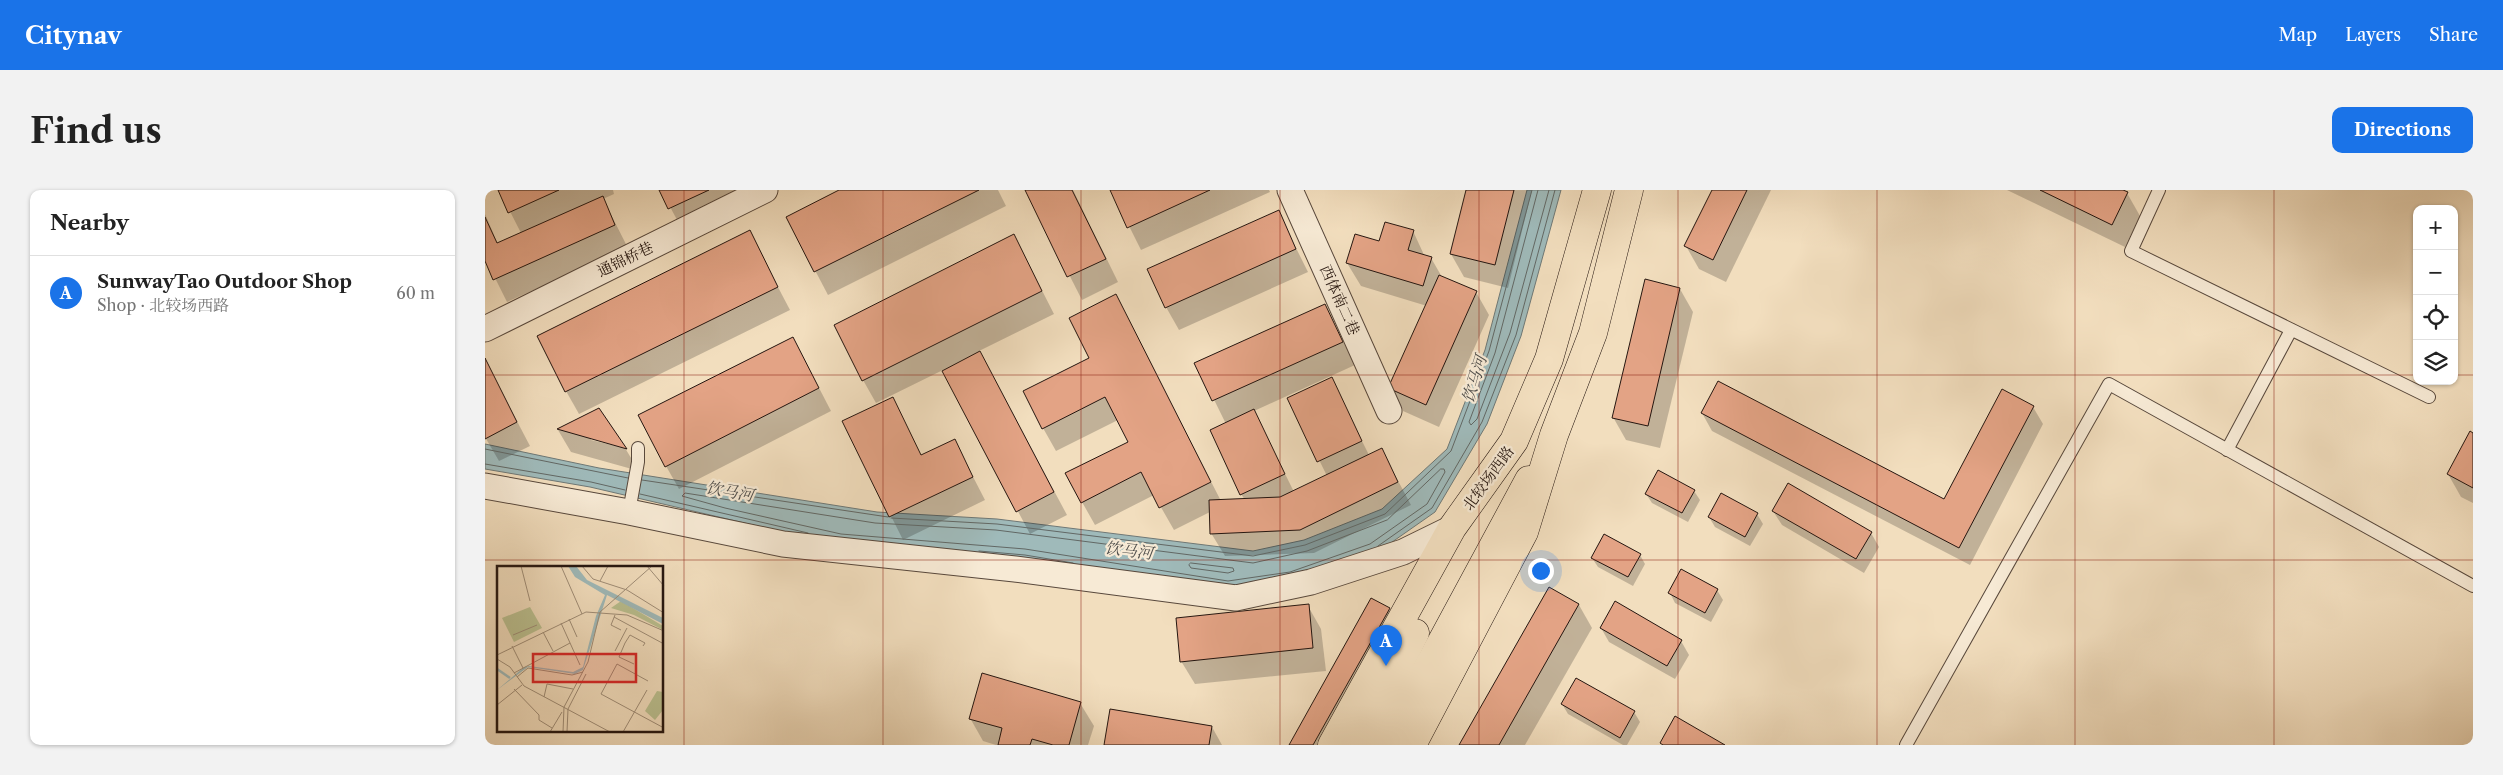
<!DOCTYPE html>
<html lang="en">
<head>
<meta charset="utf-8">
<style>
	:root { --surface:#fff; --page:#f2f2f2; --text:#222; --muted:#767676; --line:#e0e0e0; --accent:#1a73e8 }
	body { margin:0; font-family:"Libre Caslon Text","Noto Serif SC",serif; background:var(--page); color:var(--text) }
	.controls { position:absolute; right:15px; top:15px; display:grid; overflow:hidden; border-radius:10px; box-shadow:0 1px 4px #0004 }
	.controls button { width:45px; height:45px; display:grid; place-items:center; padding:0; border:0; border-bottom:1px solid var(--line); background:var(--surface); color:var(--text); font:25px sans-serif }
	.you { position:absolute; left:1055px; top:380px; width:18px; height:18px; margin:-12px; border:4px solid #fff; border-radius:50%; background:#1a73e8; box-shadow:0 0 0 8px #1a73e833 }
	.badge { display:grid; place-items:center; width:32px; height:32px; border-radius:50%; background:var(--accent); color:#fff; font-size:16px; font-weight:700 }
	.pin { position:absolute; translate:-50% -41px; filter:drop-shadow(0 1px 2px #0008) }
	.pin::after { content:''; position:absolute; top:26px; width:18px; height:15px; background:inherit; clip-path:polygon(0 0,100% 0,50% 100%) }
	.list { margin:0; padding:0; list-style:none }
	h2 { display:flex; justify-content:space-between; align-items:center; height:65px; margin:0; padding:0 20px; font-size:21px }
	h2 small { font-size:16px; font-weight:400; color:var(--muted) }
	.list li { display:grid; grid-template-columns:32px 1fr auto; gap:15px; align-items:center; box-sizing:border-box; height:75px; padding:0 20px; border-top:1px solid var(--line) }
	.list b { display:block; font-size:19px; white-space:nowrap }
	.list p { margin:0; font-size:16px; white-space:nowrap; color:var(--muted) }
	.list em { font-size:16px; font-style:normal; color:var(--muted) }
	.icon { flex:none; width:28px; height:28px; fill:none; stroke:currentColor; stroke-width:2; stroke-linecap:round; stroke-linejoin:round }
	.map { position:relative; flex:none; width:1988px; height:555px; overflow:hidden; border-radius:10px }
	header { display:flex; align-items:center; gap:30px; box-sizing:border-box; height:70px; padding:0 25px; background:var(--accent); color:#fff }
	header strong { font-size:24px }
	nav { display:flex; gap:28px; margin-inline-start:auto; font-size:18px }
	.intro { display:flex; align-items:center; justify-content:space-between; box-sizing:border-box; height:120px; padding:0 30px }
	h1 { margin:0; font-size:35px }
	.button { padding:12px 22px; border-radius:10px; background:var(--accent); color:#fff; font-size:18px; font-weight:700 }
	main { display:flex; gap:30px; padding:0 30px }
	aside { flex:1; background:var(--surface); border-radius:10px; box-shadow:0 1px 4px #0004 }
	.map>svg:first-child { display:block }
	.water { fill:#9fbaba; stroke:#6e7876 }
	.shadow { fill:#0003 }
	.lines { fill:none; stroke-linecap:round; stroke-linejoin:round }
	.shore { stroke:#626865; stroke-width:1 }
	.building { fill:#e3a385; stroke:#251610 }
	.service-casing { stroke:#58483c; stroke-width:14 }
	.minor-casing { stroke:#58483c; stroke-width:27 }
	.primary-casing { stroke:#251610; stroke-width:29 }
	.service { stroke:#f7ead5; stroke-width:12 }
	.minor { stroke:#f7ead5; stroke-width:25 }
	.primary { stroke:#f2debe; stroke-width:28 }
	.grid { fill:none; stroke:#8f2418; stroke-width:1; stroke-opacity:0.55 }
	.labels { text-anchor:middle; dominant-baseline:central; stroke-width:4.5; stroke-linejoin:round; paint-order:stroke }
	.street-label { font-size:15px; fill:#251610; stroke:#f7ead5 }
	.water-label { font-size:16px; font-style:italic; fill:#504f4c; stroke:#f7ead5 }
	.inset-river { fill:none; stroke:#9fbaba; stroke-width:2.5 }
	.inset-road { fill:none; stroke:#a08e78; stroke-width:1 }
	.view { fill:#d62828; fill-opacity:0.15; stroke:#d62828; stroke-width:2.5 }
	.inset-edge { fill:none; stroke:#251610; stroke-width:2.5 }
</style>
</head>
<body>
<header>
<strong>Citynav</strong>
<nav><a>Map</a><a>Layers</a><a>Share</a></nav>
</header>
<div class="intro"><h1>Find us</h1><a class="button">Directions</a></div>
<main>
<aside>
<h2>Nearby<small></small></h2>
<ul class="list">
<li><span class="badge">A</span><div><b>SunwayTao Outdoor Shop</b><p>Shop · 北较场西路</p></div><em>60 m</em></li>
</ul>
</aside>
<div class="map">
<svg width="1988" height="555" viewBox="0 0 1988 555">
	<rect width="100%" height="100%" fill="#f2debe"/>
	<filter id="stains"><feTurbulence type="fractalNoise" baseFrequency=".004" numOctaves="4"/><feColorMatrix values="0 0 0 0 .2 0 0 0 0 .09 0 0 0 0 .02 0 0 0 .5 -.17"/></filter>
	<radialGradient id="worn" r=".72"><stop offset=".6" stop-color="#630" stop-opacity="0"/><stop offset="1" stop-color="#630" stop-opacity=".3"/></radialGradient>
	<polygon class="water" points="1042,0 1076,0 1036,146 1002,234 950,322 890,364 743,402 354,355 105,297 0,279 0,254 114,278 392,322 512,329 768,361 819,350 897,319 962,259 1000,160"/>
	<g class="shadow">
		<polygon points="14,0 128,0 129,4 118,9 143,58 22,112 0,68 0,24 13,54 36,43"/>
		<polygon points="176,0 286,0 198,41"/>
		<polygon points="357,0 513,0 521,16 343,105 302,27"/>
		<polygon points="541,0 588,0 633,92 597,110"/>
		<polygon points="626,0 784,0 785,2 656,60"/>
		<polygon points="982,0 1047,0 1023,98 979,87 966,64"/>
		<polygon points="1229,0 1286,0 1241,92 1214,79 1201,56"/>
		<polygon points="1522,0 1635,0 1642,3 1655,26 1640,57"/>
		<polygon points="793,22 823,82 694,140 681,117"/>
		<polygon points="928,41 940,67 946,68 957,87 991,102 1004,125 954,237 918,221 905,198 942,116 876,96 862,73 895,53"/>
		<polygon points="264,42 305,120 94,224 81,201"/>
		<polygon points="541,69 569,124 494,161 582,325 545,344 458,180 391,213 378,190"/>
		<polygon points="1195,99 1208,122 1175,258 1141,250 1128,227"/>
		<polygon points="630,105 736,311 760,310 756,304 741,234 711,173 840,115 870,175 769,221 809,302 842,286 804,209 846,189 884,265 896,259 926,315 829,363 740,366 726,343 725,322 689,340 669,305 610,335 597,312 645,253 633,230 571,261 558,238 606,169"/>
		<polygon points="0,170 45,256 14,271 0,247"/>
		<polygon points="320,171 346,221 194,299 181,276"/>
		<polygon points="407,209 437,266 469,250 500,310 418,350 359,232"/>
		<polygon points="1548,217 1558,234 1485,375 1227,241 1217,223 1460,310"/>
		<polygon points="114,220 106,250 140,258 154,281 86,262 73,240"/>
		<polygon points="1988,244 1988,313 1976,307 1963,284"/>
		<polygon points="1209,301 1215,310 1203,332 1167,313 1161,304"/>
		<polygon points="1288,321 1386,343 1394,357 1379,383 1297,335"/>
		<polygon points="1272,324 1278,334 1265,356 1230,337 1224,327"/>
		<polygon points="1155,365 1160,374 1148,396 1113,377 1107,368"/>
		<polygon points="1065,399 1094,415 1107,438 1040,555 976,555"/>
		<polygon points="1232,400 1238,410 1226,432 1190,413 1185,403"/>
		<polygon points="823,416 836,439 841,481 710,494 696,471"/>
		<polygon points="904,419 917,442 853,555 805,555"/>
		<polygon points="1116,438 1196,451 1204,465 1190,489 1124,452"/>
		<polygon points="1091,489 1149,522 1155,532 1142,555 1138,555 1083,524 1077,514"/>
		<polygon points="595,513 609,536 603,555 511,555 498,551 485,528"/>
		<polygon points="727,537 737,555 620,555"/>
	</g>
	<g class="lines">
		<g class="shore">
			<polyline points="1053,0 1010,163 984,232 986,235 992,229 1025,143 1064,0"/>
			<polyline points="0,259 143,288"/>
			<polyline points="0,274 106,292 140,300"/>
			<polygon points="956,279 959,279 960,282 942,314 885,354 805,382 743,391 540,359 356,344 240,318 197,306 200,303 390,333 511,340 768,373 822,361 902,330"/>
			<polyline points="157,290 403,327"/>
			<polyline points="155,304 323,343"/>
			<polyline points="406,328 512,334 768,366 820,355 900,324 966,261 1004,161 1047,0"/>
			<polyline points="893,356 947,318 997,232 1031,145 1070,0"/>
			<polyline points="494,361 540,365 588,373"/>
			<polygon points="706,373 748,378 749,381 743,383 706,378 704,375"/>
		</g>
	</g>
	<g class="building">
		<polygon points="13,0 74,0 23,23"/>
		<polygon points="174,0 224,0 183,19"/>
		<polygon points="354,0 494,0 329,82 301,27"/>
		<polygon points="540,0 587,0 621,69 582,87"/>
		<polygon points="625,0 725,0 642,38"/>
		<polygon points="981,0 1029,0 1010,75 965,64"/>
		<polygon points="1227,0 1262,0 1228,70 1199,56"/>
		<polygon points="1555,0 1638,0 1643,2 1627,35"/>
		<polygon points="118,6 130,35 8,90 0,71 0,27 12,53"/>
		<polygon points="794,20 811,59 680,118 662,79"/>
		<polygon points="900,32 929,40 923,60 947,67 938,96 861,73 870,44 894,51"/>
		<polygon points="265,40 293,97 80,202 52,146"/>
		<polygon points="529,44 557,101 377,191 349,135"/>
		<polygon points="954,85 992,101 941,215 903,198"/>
		<polygon points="1160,89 1195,98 1163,236 1127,228"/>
		<polygon points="631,104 726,292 674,318 656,282 596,313 580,283 643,252 620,207 557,239 538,201 604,168 584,128"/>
		<polygon points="840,114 858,152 727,211 709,173"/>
		<polygon points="308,147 334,198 180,277 153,225"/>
		<polygon points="495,161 569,302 531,322 457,181"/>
		<polygon points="0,168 32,232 0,249"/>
		<polygon points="847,187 877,251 832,272 802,208"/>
		<polygon points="1233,191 1459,309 1517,199 1549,216 1474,358 1216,223"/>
		<polygon points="408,207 436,265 470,249 488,287 404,327 357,231"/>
		<polygon points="114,218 142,259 72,239"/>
		<polygon points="769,219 800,284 755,305 725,240"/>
		<polygon points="1985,241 1988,243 1988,298 1962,284"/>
		<polygon points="897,258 913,292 815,340 725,344 724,310 795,307"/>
		<polygon points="1173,280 1210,300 1197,323 1160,304"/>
		<polygon points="1303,293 1387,342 1371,369 1287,321"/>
		<polygon points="1236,303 1273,323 1260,347 1223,327"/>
		<polygon points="1119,344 1156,364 1143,387 1106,368"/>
		<polygon points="1196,379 1233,399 1220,423 1183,403"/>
		<polygon points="1064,397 1094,414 1014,555 974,555"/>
		<polygon points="886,408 905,418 828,555 804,555"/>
		<polygon points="1130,411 1197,450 1182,476 1115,438"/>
		<polygon points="824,414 828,458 695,472 691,428"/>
		<polygon points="497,483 596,512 584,555 568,555 547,549 545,555 513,555 517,538 484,529"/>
		<polygon points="1091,488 1150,521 1135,548 1076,514"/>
		<polygon points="625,519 727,536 724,555 619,555"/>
		<polygon points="1190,526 1240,555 1178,555 1175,553"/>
	</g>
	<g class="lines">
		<g class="service-casing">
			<g id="service">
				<polyline points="1674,0 1646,61 1944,207"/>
				<polyline points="1742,260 1806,140"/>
				<polyline points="144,322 153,272 153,258"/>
				<polyline points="1421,555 1624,194 1988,396"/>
			</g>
		</g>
		<g class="minor-casing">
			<g id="minor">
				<polyline points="805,0 904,221"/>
				<polyline points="0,139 280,0"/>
				<polyline points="0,296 144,322 298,354 530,379 751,408 826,392 918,362 967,338"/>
			</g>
		</g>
		<g class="primary-casing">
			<g id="primary">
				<polyline points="847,555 967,338 1029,251 1064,169 1112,0"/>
				<polyline points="872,555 930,443"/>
				<polyline points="901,555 1044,290"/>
				<polyline points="927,555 1039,342 1069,245 1108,143 1144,0"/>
			</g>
		</g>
		<use href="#service" class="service"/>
		<use href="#minor" class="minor"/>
		<use href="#primary" class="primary"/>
	</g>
	<path class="grid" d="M 199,0 L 199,555M 398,0 L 398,555M 596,0 L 596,555M 795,0 L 795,555M 994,0 L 994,555M 1193,0 L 1193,555M 1392,0 L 1392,555M 1590,0 L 1590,555M 1789,0 L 1789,555M 0,185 L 1932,185M 1969,185 L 1988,185M 0,370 L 1988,370"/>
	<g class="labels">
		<g class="street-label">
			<text transform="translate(140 69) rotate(-26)">通锦桥巷</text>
			<text transform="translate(855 110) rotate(66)">西体南二巷</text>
			<text transform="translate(1003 288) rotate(-54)">北较场西路</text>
		</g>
		<g class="water-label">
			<text transform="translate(989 189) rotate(-73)">饮马河</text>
			<text transform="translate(245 301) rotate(10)">饮马河</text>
			<text transform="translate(644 360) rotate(7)">饮马河</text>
		</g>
	</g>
	<g transform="translate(12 376)">
		<rect width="166" height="166" fill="#f2debe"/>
		<path d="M 124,35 L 166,60 L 166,64 L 137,49 L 114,42 ZM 33,41 L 45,62 L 17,76 L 5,52 ZM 160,125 L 166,126 L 166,144 L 158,154 L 148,145 Z" fill="#bbc191"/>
		<path d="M 71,0 L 79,0 L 90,14 L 166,52 L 166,58 L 110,29 L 86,104 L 78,108 L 31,101 L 0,124 L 27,101 L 32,100 L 76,106 L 86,101 L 99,50 L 108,29 L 78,11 Z" fill="#9fbaba"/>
		<path class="inset-river" d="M 0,103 L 13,112"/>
		<path class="inset-road" d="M 24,0 L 33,35M 64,0 L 85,48M 85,0 L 96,13 L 130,24 L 167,47M 150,0 L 167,20M 103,15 L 111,0M 118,49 L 114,59 L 124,64M 117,51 L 167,78M 72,53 L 80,71M 64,57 L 83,99M 46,66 L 56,85M 16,69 L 40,59M 15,80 L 26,102M 118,85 L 130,62M 0,89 L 89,46 L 130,49 L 167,65M 0,93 L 13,101 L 27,120 L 113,166M 137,98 L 122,91 L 128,77 L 133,69 L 148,77 L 146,80M 17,107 L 73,77M 20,111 L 31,102 L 75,109 L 86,106M 151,115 L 120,98 L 104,128 L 167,162M 17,123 L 42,149 L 42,154 L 55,162M 47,131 L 50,118 L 76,123M 0,139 L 25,119M 53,166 L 65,146M 66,166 L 67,141 L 91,96 L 103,46 L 155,0M 70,166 L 71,143 L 89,108M 126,166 L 150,124"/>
		<path class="view" d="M 36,88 L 139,88 L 139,116 L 36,116 Z"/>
		<rect width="166" height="166" class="inset-edge"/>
	</g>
	<rect width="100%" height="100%" filter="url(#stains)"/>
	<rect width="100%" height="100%" fill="url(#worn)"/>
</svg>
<div class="controls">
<button>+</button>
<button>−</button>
<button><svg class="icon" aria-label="locate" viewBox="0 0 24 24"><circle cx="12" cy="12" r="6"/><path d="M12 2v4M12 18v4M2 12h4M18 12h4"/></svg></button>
<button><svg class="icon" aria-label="layers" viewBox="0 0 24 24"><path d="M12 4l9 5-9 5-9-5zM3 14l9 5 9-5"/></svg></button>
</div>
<div class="you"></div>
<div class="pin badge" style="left:901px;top:476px">A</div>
</div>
</main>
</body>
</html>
